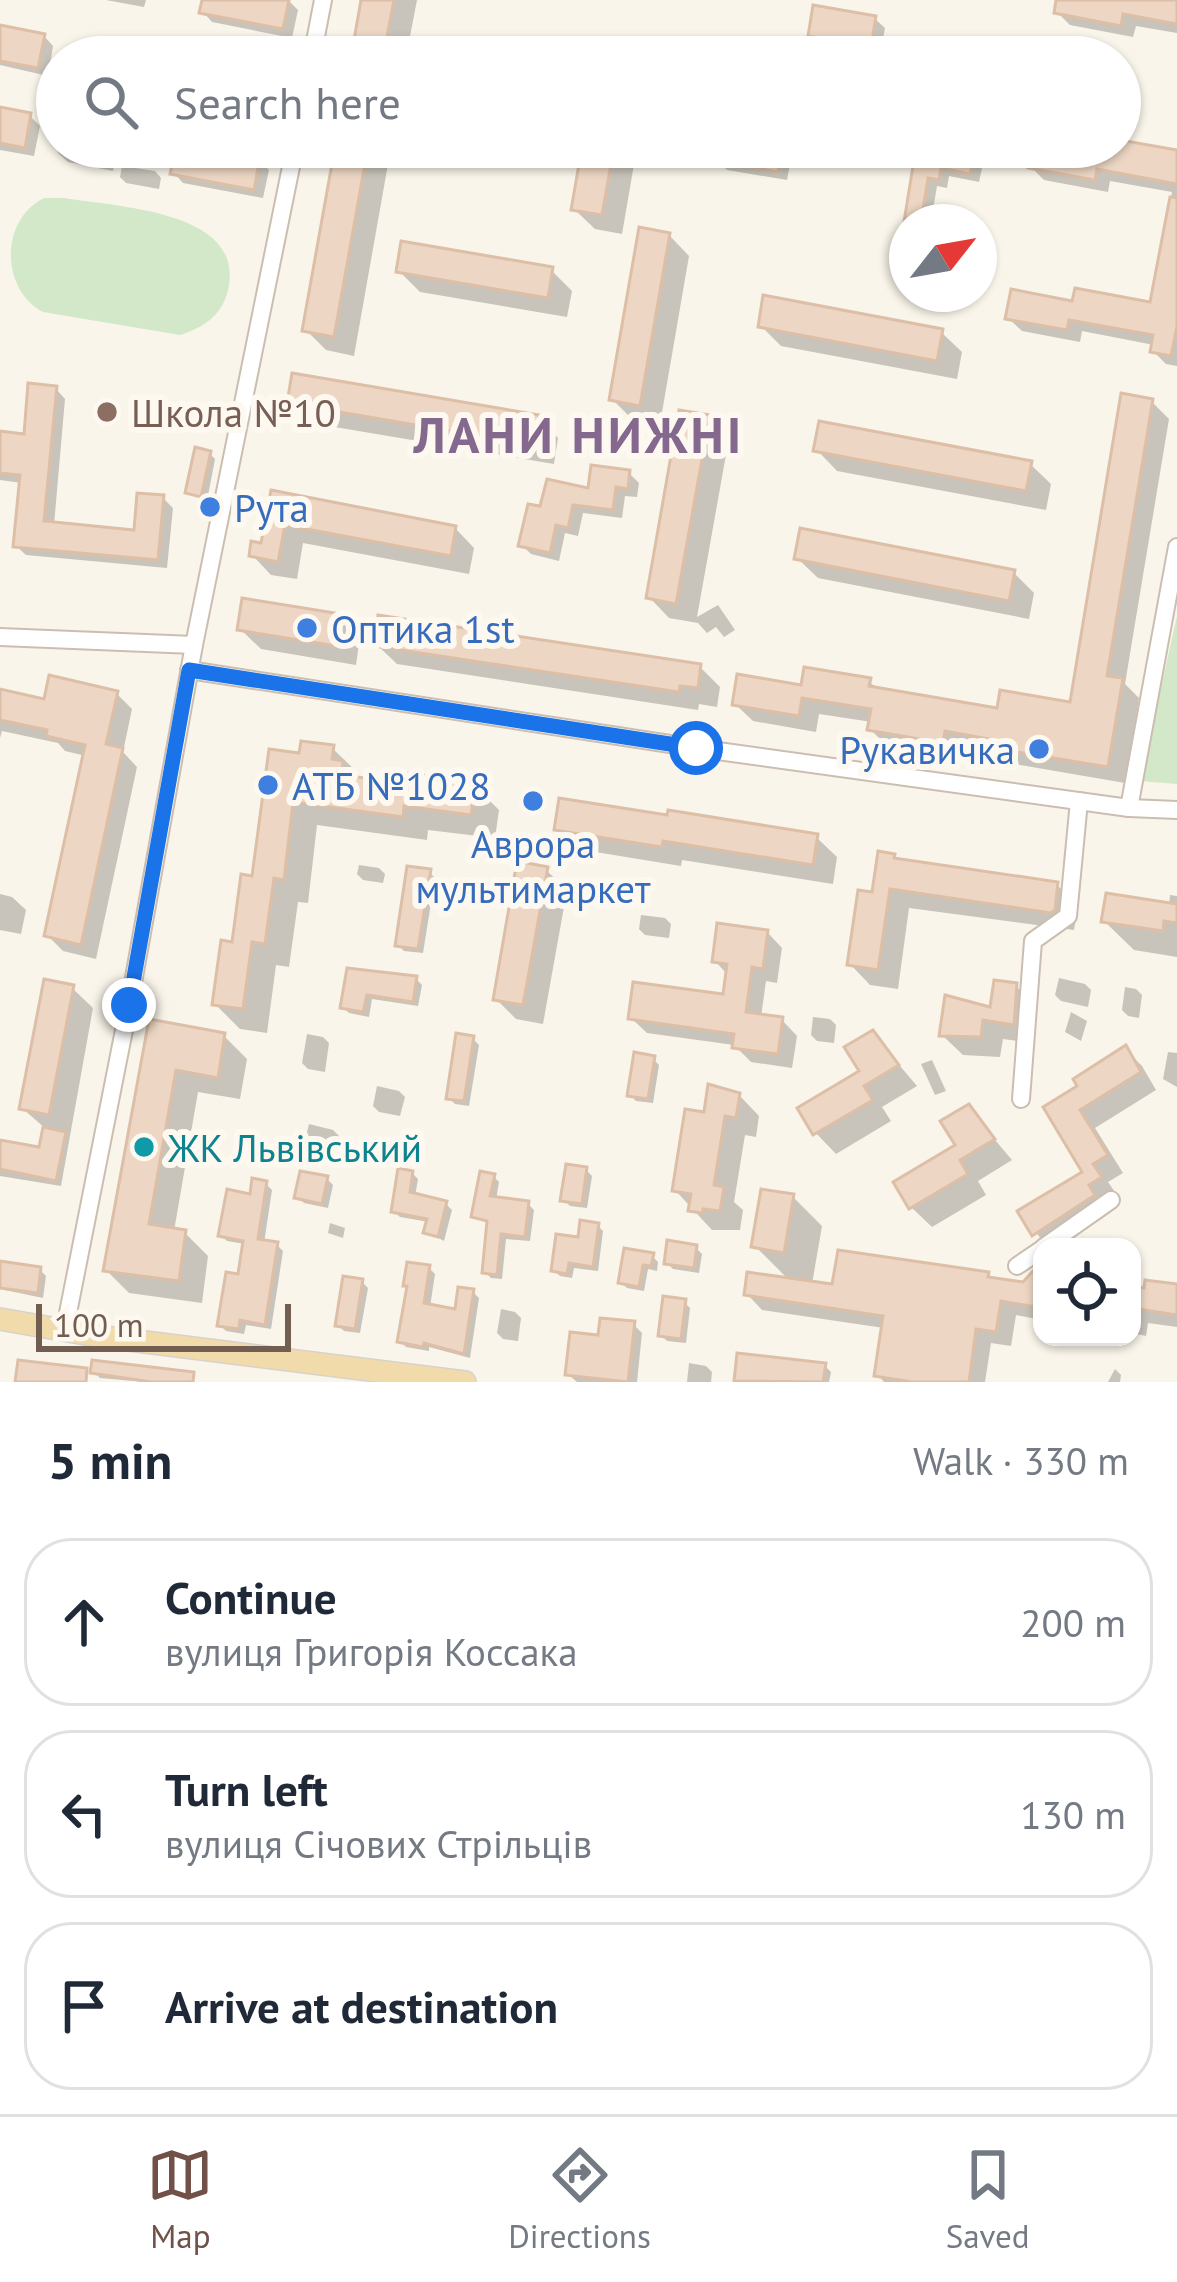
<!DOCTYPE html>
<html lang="en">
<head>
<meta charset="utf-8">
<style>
	:root { --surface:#fff; --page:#f6f6f7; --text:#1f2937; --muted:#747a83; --line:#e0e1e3; --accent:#715048 }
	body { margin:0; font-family:"PT Sans",sans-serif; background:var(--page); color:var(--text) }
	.controls { position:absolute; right:36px; bottom:36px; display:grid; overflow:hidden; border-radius:24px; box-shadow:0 3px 9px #0004 }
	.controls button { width:108px; height:108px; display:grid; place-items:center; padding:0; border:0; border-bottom:3px solid var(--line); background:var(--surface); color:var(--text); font:60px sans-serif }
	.compass { position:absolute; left:889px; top:204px; width:108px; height:108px; border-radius:50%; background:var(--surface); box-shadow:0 3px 9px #0004; rotate:59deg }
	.scale { position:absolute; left:36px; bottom:30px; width:255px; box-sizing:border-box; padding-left:12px; border:6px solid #725e50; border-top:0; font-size:33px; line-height:42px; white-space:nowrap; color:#725e50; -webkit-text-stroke:9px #fdf9f0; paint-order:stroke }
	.stop { position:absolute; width:36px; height:36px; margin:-27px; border:9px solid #1a73e8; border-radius:50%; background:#fff }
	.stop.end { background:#1a73e8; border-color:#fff; box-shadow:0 3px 12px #0008 }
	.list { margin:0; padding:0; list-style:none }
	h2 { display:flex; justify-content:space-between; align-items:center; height:156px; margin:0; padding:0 48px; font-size:51px }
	h2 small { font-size:39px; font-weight:400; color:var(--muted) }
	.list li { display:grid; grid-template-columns:78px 1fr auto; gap:36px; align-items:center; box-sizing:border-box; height:168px; margin:0 24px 24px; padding:0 24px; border:3px solid var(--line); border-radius:48px }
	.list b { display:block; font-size:45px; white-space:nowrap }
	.list p { margin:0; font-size:39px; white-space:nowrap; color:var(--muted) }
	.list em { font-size:39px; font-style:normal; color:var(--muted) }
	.icon { flex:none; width:66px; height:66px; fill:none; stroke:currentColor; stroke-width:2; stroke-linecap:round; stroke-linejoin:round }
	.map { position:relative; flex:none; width:1177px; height:1382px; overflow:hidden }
	.search { position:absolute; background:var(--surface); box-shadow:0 3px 9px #0004; left:36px; right:36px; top:36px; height:132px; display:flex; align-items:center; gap:30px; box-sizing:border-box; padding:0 42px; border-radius:66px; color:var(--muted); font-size:45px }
	.sheet { height:732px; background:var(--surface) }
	nav { display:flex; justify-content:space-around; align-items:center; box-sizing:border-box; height:168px; border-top:3px solid var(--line); background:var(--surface); font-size:33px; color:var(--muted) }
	nav a { display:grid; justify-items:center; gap:6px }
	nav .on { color:var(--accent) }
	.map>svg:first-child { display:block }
	.green { fill:#d3e7c9 }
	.shadow { fill:#0003 }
	.building { fill:#edd7c4; stroke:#ddbfa7; stroke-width:3 }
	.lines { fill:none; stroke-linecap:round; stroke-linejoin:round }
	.minor-casing { stroke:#cbbeb1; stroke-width:20 }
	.major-casing { stroke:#d8d2ce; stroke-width:24 }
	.minor { stroke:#fff; stroke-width:16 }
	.major { stroke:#f1dbaa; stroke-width:21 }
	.route { stroke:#1a73e8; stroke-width:15 }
	.education-dot { fill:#8d6e63; stroke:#fdf9f0; stroke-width:4.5 }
	.shop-dot { fill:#3f7fe0; stroke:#fdf9f0; stroke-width:4.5 }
	.culture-dot { fill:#0f9aa8; stroke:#fdf9f0; stroke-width:4.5 }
	.labels { text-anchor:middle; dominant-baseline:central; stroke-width:12; stroke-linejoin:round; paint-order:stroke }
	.education-label { font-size:39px; fill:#785e54; stroke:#fdf9f0; text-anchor:start }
	.shop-label { font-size:39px; fill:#366cbe; stroke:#fdf9f0; text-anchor:start }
	.culture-label { font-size:39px; fill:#0d838f; stroke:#fdf9f0; text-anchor:start }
	.district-label { font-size:51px; font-weight:bold; letter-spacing:3px; fill:#84688d; stroke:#fdf9f0 }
</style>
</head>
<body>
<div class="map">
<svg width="1177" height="1382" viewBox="0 0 1177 1382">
	<rect width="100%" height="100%" fill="#faf5ea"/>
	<g class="green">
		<path d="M 44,198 L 64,198 C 116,207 251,210 227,294 C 220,317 202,328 180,335 L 43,312 C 0,289 0,220 44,198 Z"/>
		<polygon points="1177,616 1177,784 1140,781"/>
	</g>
	<g class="shadow">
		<polygon points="106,0 146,0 144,7"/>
		<polygon points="205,0 288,0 298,10 292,38 212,22 203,12"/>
		<polygon points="364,0 417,0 406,57 354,57"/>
		<polygon points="1059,0 1177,0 1177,33 1136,26 1133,37 1070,25 1057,12"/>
		<polygon points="875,19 885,28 880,55 860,52 859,57 837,57 838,48 821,45 811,35"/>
		<polygon points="0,28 44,36 53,46 48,76 0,65"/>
		<polygon points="603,42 630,47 640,57 600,57"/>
		<polygon points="80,43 125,52 131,57 78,57"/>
		<polygon points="0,110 30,116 40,126 34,156 0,150"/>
		<polygon points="1120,143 1177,153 1177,366 1166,364 1153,351 1154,345 1082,331 1080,342 1022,331 1008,318 1075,304 1153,306 1172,192 1110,181 1108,192 1044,180 1031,167 1034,147 1067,147 1102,153 1103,147 1120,147"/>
		<polygon points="59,147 117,147 113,171 68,162 58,153"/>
		<polygon points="179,147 259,160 269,170 263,198 183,183 174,173"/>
		<polygon points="338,147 391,147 354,356 326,350 306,330"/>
		<polygon points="585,147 637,147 622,234 595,229 574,209"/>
		<polygon points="720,147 786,147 792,153 787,180 727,170 718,160"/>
		<polygon points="919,147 954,147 953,155 972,159 982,168 979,182 949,176 947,188 937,186 931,222 907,222 907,257 902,252"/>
		<polygon points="122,166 155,171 161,178 159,189 126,183 120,177"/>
		<polygon points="669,235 689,256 660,424 632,419 612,399"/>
		<polygon points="551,270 572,291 567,317 420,292 399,271"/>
		<polygon points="761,326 941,332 962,352 957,379 781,346"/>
		<polygon points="56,389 65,399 54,525 136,533 163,498 173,508 167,568 26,555 16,546 22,483 0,480 0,434 26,437"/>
		<polygon points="1151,401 1169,419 1125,684 1139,698 1125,783 1014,764 1004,754 962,747 960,759 888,747 870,729 872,722 819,714 816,732 753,721 735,704 803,688 869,681 879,691 999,711 1072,705"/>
		<polygon points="290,402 538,417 558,438 554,464 311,423"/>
		<polygon points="708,418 729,438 697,617 718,605 735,630 724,637 716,627 707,633 698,623 669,618 649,597"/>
		<polygon points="817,450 1030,464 1051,484 1046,510 837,471"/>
		<polygon points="209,453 215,459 207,501 188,492"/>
		<polygon points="629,473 639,483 637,497 625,496 622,518 583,513 578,536 565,533 559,561 531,554 522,545 543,510"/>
		<polygon points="274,494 455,528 474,548 469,574 303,543 297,579 271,575 252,555 264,547"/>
		<polygon points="797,558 1014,573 1034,593 1029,619 818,578"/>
		<polygon points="340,616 360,637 356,665 261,649 240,629"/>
		<polygon points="377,645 700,667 720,687 717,707 699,704 698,710 397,664"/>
		<polygon points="0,692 46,702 116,693 132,709 123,752 137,767 96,959 63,951 47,935 86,756 65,751 58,743 2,731 0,738"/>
		<polygon points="332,748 357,772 356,778 408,787 474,785 499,810 495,838 428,830 427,840 317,825 308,903 298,902 289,967 276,965 267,1033 240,1029 215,1004 255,880 302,757"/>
		<polygon points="557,829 816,837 837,857 833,884 682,860 681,866 577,849"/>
		<polygon points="894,856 899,861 1057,885 1078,905 1074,930 909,908 898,989 870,985 850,964"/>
		<polygon points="359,865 379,868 385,874 383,883 363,880 357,874"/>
		<polygon points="546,870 567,890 543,1024 516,1019 496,999"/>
		<polygon points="429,872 435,878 423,953 404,951 398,945"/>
		<polygon points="0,894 12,897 26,910 21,934 0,930"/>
		<polygon points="1170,895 1177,896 1177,957 1134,950 1104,921 1169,906"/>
		<polygon points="641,915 665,918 671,924 669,938 645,935 639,929"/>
		<polygon points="767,932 782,948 777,983 766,981 761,1017 782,1020 797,1036 792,1068 751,1062 734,1045 647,1033 631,1018 725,998 728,975 715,961"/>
		<polygon points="349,971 416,979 422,985 418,1006 372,999 369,1017 349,1013 343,1007"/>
		<polygon points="1059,978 1085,984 1091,990 1088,1007 1061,1001 1055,995"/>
		<polygon points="1016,986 1036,1007 1033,1043 1003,1039 1000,1057 963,1055 942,1035 992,1011"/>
		<polygon points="1125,987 1136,989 1142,995 1139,1018 1128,1016 1122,1010"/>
		<polygon points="72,988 93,1008 61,1186 0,1176 0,1143 41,1151 46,1129 22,1108"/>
		<polygon points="1071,1012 1087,1021 1081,1041 1065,1032"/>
		<polygon points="813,1017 830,1019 836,1025 834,1043 817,1041 811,1035"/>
		<polygon points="151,1022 224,1036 247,1059 240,1099 198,1092 174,1231 185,1233 208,1256 202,1303 129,1293 106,1270"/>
		<polygon points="307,1034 323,1037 329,1043 325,1072 308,1069 302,1063"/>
		<polygon points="873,1034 917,1086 882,1107 891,1121 836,1154 816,1133 863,1072"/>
		<polygon points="473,1039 479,1045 469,1106 455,1104 449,1098"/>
		<polygon points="1125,1049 1142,1066 1156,1090 1095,1128 1123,1173 1108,1182 1117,1195 1104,1203 1110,1213 1059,1247 1047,1247 1021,1212 1086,1173 1047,1108 1081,1087"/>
		<polygon points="1168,1052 1177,1053 1177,1087 1163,1079"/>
		<polygon points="653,1059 659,1065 653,1103 636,1101 630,1095"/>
		<polygon points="932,1060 946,1091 935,1095 921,1064"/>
		<polygon points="377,1086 399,1091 405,1097 400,1116 379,1112 373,1106"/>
		<polygon points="739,1095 759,1116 756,1137 745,1135 734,1202 743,1210 740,1230 712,1230 675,1190 706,1115"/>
		<polygon points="968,1108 1012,1160 978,1181 986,1195 932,1227 911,1207 959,1146"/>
		<polygon points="309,1124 333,1130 339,1136 336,1149 312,1142 306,1136"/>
		<polygon points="586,1170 592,1176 587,1208 570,1206 564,1200"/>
		<polygon points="412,1173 418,1179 415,1196 446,1204 452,1210 444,1241 427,1232 429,1222 400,1217 394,1211"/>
		<polygon points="493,1176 499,1182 496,1200 528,1204 534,1210 530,1241 506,1239 502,1279 491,1278 485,1272 490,1224 474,1216"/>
		<polygon points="327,1179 333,1185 328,1208 304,1203 298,1197"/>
		<polygon points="266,1184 272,1190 264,1243 277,1245 283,1251 271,1329 246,1325 244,1334 226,1331 220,1325 240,1277 245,1244 227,1241 221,1235"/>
		<polygon points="793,1197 822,1226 812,1284 835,1288 988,1274 994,1281 1024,1285 1042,1275 1042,1320 1016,1315 1011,1346 991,1343 985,1382 884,1382 878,1375 884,1328 762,1310 747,1294 790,1281 755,1246"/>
		<polygon points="330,1223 345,1228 343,1238 328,1233"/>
		<polygon points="597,1225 603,1231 598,1271 574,1268 572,1278 560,1276 554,1270"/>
		<polygon points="696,1248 702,1254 699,1273 673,1269 667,1263"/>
		<polygon points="652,1256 658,1262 657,1271 648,1269 644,1291 627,1288 621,1282"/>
		<polygon points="0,1265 40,1270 46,1276 43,1298 0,1289"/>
		<polygon points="429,1268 435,1274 430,1307 457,1312 473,1292 479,1298 470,1358 429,1347 429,1351 406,1347 400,1341"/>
		<polygon points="362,1282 368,1288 360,1333 344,1331 338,1325"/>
		<polygon points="1177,1287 1177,1327 1148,1323 1146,1336 1132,1333 1132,1289"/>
		<polygon points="684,1302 690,1308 686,1343 667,1341 661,1335"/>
		<polygon points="501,1309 515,1312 521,1318 518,1341 503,1339 497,1333"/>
		<polygon points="633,1324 642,1333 637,1382 577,1382 568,1374 600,1338"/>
		<polygon points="689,1363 706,1366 712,1372 711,1382 687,1382"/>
		<polygon points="825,1366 831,1372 829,1382 737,1380"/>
		<polygon points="1115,1369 1121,1375 1120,1382 1108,1382"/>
		<polygon points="94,1372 145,1376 145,1382 100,1378"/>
	</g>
	<g class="building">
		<polygon points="202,0 289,0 283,29 199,13"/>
		<polygon points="361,0 394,0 383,57 351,57"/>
		<polygon points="1056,0 1177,0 1177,24 1123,14 1121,26 1054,13"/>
		<polygon points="813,5 876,16 871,47 851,43 848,57 834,57 837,41 808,36"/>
		<polygon points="0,25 45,34 38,68 0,61"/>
		<polygon points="0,107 31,113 25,148 0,143"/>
		<polygon points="1120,140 1177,150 1177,184 1097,169 1095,180 1028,168 1031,147 1099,150 1120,147"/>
		<polygon points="176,147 207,147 260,157 254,190 170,174"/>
		<polygon points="335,147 368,147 334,337 302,331"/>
		<polygon points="582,147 614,147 602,215 571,210"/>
		<polygon points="717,147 782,147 778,172 714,161"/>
		<polygon points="916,147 944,147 944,151 974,156 970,174 941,168 939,180 928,178 921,222 904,222"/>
		<polygon points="1170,197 1177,198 1177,326 1171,356 1150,352 1153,335 1069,320 1067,330 1005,319 1011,289 1072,301 1075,288 1150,302"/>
		<polygon points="639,227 670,233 640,406 609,400"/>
		<polygon points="401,241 553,267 548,298 396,272"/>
		<polygon points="763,295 943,329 937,361 758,327"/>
		<polygon points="292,373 539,415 534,445 287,403"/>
		<polygon points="28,383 57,386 44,521 134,530 137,493 164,495 158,560 13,547 20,475 0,473 0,431 24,434"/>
		<polygon points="1121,393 1153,399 1107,676 1123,678 1108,767 993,748 994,740 945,731 943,743 867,730 871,709 802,698 799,716 732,705 737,674 801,685 804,667 871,678 869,686 997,708 1000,690 1070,702"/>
		<polygon points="679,410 710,415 676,604 646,598"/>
		<polygon points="819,421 1032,461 1026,491 813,451"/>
		<polygon points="195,447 211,451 201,497 185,493"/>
		<polygon points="591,465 630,470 628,489 616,487 613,510 573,505 568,528 556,525 550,553 518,546 528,504 540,506 547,479 588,488"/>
		<polygon points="271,490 456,526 451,556 285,525 278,562 249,556 251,541 261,543"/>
		<polygon points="800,528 1015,570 1009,601 794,559"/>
		<polygon points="242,598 341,614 336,646 237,630"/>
		<polygon points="378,615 701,664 698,688 680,686 679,692 374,646"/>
		<polygon points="49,675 118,691 106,744 123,748 81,945 44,936 85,745 46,736 47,730 0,720 0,689 44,699"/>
		<polygon points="301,741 334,745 332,759 343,761 341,775 405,783 407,773 476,782 471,815 404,806 403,817 293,802 284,880 274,878 265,944 252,942 243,1009 212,1005 221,940 232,942 241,874 252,876 269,749 299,753"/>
		<polygon points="559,798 667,815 668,810 818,834 813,865 663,841 662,847 554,830"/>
		<polygon points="878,851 895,854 894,858 1058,882 1055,910 1051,913 890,889 878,970 847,965 858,890 872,892"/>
		<polygon points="517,861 548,867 523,1005 493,1000"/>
		<polygon points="407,866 431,869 418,949 395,946"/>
		<polygon points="1106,893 1177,904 1177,923 1164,921 1163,931 1101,922"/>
		<polygon points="717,923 768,930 763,969 752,967 746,1012 783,1017 778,1054 732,1048 734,1034 628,1019 633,982 723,994 727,964 712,962"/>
		<polygon points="347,968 417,976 413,1002 367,995 363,1012 340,1008"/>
		<polygon points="44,979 74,985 49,1115 19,1109"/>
		<polygon points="994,980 1017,983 1014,1025 983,1020 981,1037 939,1036 945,995 990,1007"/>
		<polygon points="149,1019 225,1033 218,1078 176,1070 149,1224 186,1230 179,1281 103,1271"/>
		<polygon points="873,1030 899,1065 864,1086 873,1100 813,1135 797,1108 859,1071 844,1047"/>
		<polygon points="456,1033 474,1036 464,1101 446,1099"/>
		<polygon points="1126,1045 1141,1072 1080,1110 1108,1155 1093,1164 1102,1177 1089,1185 1095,1195 1032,1236 1017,1211 1082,1172 1043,1107 1077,1086 1073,1079"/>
		<polygon points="634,1052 655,1056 648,1099 627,1096"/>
		<polygon points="708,1084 740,1093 736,1118 725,1116 714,1185 724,1187 720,1211 703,1209 702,1213 688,1211 691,1194 672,1191 685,1109 704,1112"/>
		<polygon points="969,1104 995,1139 960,1160 968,1174 909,1209 893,1182 955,1145 940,1121"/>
		<polygon points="43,1127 66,1132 56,1181 0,1169 0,1140 39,1147"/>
		<polygon points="566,1164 587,1167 582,1204 560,1201"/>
		<polygon points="398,1168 413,1171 410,1192 447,1201 438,1237 423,1233 427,1219 391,1212"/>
		<polygon points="300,1171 328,1176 322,1204 294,1198"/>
		<polygon points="480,1171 495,1174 490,1196 529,1201 525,1237 501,1234 497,1275 482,1273 487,1221 471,1217"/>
		<polygon points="252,1178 267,1181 258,1239 278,1242 265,1325 240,1320 239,1329 217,1326 226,1272 238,1274 243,1241 218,1236 227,1189 250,1194"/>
		<polygon points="761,1189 794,1194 784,1253 751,1247"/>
		<polygon points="580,1220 599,1223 593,1267 569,1263 567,1274 551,1271 556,1234 578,1237"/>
		<polygon points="667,1240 697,1245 694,1268 664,1264"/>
		<polygon points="624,1248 654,1253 651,1266 643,1265 639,1287 618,1283"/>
		<polygon points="838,1250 989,1272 988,1277 1023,1282 1033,1271 1042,1272 1042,1308 1001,1301 996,1332 976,1329 969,1382 912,1382 874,1376 883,1316 744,1295 747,1272 832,1284"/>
		<polygon points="0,1261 41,1267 38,1293 0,1288"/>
		<polygon points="407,1262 430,1265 424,1303 455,1309 458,1287 474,1289 464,1354 424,1343 423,1347 397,1342 407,1286 403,1286"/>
		<polygon points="343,1276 363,1279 355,1329 335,1326"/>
		<polygon points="1145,1280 1177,1284 1177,1315 1132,1308 1132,1286 1144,1288"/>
		<polygon points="663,1296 686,1299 681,1339 658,1336"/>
		<polygon points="600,1318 635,1321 628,1382 565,1375 570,1332 598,1335"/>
		<polygon points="737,1353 826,1363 823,1382 734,1381"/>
		<polygon points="18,1360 87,1368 86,1382 15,1382"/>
		<polygon points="92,1360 194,1372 193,1382 152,1382 90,1373"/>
	</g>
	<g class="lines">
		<g class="minor-casing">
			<g id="minor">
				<polyline points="312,57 323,0"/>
				<polyline points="0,637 194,645"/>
				<polyline points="189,670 696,748 1129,808 1177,810"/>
				<polyline points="1129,808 1177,547"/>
				<polyline points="1021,1099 1033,941 1068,916 1079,801"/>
				<polyline points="1044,1247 1111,1200"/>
				<polyline points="1017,1266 1042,1249"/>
				<polyline points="65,1328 129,1005 194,645 295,147"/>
			</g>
		</g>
		<g class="major-casing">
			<polyline id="major" points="0,1319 97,1336 465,1382"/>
		</g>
		<use href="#minor" class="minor"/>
		<use href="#major" class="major"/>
	</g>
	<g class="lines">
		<polyline class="route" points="129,1005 189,670 696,748"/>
	</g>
	<circle class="education-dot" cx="107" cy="412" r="12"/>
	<g class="shop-dot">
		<circle cx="210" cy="507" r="12"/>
		<circle cx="307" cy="628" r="12"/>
		<circle cx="1039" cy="749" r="12"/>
		<circle cx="268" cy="785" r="12"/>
		<circle cx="533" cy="801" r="12"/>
	</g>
	<circle class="culture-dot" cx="144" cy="1147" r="12"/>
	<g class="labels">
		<g class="education-label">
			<text x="131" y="412">Школа №10</text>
		</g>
		<g class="shop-label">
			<text x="234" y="507">Рута</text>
			<text x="331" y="628">Оптика 1st</text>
			<text x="1015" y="749" text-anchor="end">Рукавичка</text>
			<text x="292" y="785">АТБ №1028</text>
			<text x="533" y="843" text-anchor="middle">Аврора<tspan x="533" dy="45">мультимаркет</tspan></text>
		</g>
		<g class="culture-label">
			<text x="168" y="1147">ЖК Львівський</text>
		</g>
		<g class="district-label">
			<text x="579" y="434">ЛАНИ НИЖНІ</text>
		</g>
	</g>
</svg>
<div class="controls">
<button><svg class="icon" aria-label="locate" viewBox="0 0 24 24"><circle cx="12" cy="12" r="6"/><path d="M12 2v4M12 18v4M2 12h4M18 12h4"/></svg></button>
</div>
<svg class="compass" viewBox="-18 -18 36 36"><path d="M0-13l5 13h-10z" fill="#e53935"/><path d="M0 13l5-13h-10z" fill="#747a83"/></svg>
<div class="scale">100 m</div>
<div class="stop" style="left:696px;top:748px"></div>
<div class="stop end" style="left:129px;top:1005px"></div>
<div class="search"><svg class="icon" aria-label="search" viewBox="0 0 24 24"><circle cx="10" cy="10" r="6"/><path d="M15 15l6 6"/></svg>Search here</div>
</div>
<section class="sheet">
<h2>5 min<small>Walk · 330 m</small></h2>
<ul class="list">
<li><svg class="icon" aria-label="ahead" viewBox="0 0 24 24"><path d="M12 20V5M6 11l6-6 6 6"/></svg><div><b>Continue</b><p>вулиця Григорія Коссака</p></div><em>200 m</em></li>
<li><svg class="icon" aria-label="left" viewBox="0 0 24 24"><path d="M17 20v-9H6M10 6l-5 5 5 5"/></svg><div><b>Turn left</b><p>вулиця Січових Стрільців</p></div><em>130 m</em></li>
<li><svg class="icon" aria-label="arrive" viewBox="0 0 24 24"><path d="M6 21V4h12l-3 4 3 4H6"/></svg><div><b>Arrive at destination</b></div></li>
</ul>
</section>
<nav>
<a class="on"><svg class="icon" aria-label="map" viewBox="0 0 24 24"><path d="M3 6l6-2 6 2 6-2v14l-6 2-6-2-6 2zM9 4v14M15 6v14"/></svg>Map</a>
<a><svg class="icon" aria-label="directions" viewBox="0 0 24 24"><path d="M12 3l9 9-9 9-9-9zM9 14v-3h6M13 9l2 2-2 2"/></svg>Directions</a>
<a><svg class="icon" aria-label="saved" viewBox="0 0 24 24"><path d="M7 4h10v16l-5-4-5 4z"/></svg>Saved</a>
</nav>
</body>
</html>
